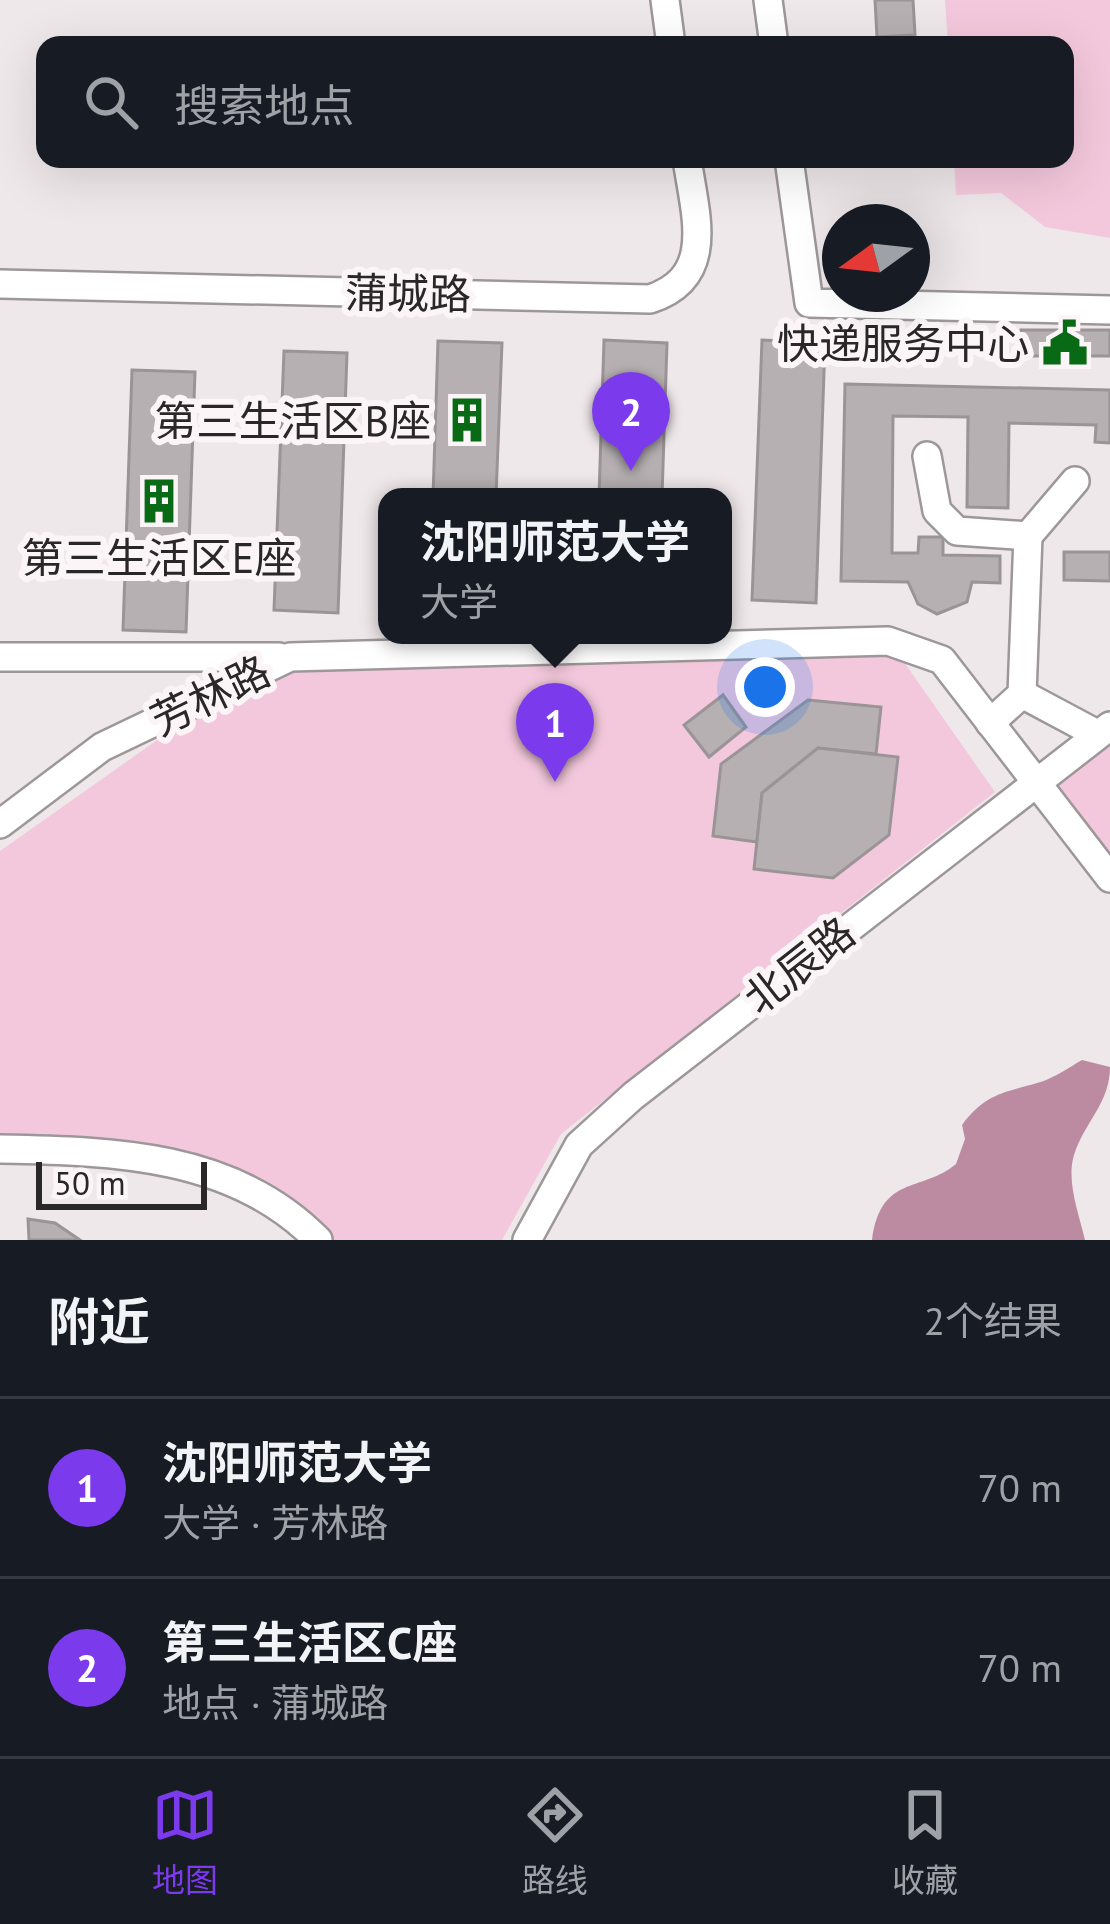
<!DOCTYPE html>
<html lang="zh">
<head>
<meta charset="utf-8">
<style>
	:root { --surface:#171b24; --page:#242831; --text:#f1f3f6; --muted:#9ea1a6; --line:#363941; --accent:#7c3aed }
	body { margin:0; font-family:"PT Sans","Noto Sans SC",sans-serif; background:var(--page); color:var(--text) }
	.compass { position:absolute; left:822px; top:204px; width:108px; height:108px; border-radius:50%; background:var(--surface); box-shadow:0 12px 48px #0002; rotate:255deg }
	.scale { position:absolute; left:36px; bottom:30px; width:171px; box-sizing:border-box; padding-left:12px; border:6px solid #2a2728; border-top:0; font-size:33px; line-height:42px; white-space:nowrap; color:#2a2728; -webkit-text-stroke:9px #fcf5f8; paint-order:stroke }
	.you { position:absolute; left:765px; top:687px; width:42px; height:42px; margin:-30px; border:9px solid #fff; border-radius:50%; background:#1a73e8; box-shadow:0 0 0 18px #1a73e833 }
	.badge { display:grid; place-items:center; width:78px; height:78px; border-radius:50%; background:var(--accent); color:#fff; font-size:39px; font-weight:700 }
	.pin { position:absolute; translate:-50% -99px; filter:drop-shadow(0 3px 6px #0008) }
	.pin::after { content:''; position:absolute; top:63px; width:42px; height:36px; background:inherit; clip-path:polygon(0 0,100% 0,50% 100%) }
	.popup { position:absolute; left:378px; top:488px; width:354px; height:156px; box-sizing:border-box; display:grid; place-content:center; border-radius:24px; background:var(--surface); filter:drop-shadow(0 3px 9px #0005); font-size:39px; white-space:nowrap; color:var(--muted) }
	.popup b { font-size:45px; color:var(--text) }
	.popup::after { content:''; position:absolute; left:50%; top:100%; margin-left:-24px; border:24px solid transparent; border-top-color:var(--surface) }
	.list { margin:0; padding:0; list-style:none }
	h2 { display:flex; justify-content:space-between; align-items:center; height:156px; margin:0; padding:0 48px; font-size:51px }
	h2 small { font-size:39px; font-weight:400; color:var(--muted) }
	.list li { display:grid; grid-template-columns:78px 1fr auto; gap:36px; align-items:center; box-sizing:border-box; height:180px; padding:0 48px; border-top:3px solid var(--line) }
	.list b { display:block; font-size:45px; white-space:nowrap }
	.list p { margin:0; font-size:39px; white-space:nowrap; color:var(--muted) }
	.list em { font-size:39px; font-style:normal; color:var(--muted) }
	.icon { flex:none; width:66px; height:66px; fill:none; stroke:currentColor; stroke-width:2; stroke-linecap:round; stroke-linejoin:round }
	.map { position:relative; flex:none; width:1110px; height:1240px; overflow:hidden }
	.search { position:absolute; background:var(--surface); box-shadow:0 12px 48px #0002; left:36px; right:36px; top:36px; height:132px; display:flex; align-items:center; gap:30px; box-sizing:border-box; padding:0 42px; border-radius:24px; color:var(--muted); font-size:45px }
	.sheet { height:516px; background:var(--surface) }
	nav { display:flex; justify-content:space-around; align-items:center; box-sizing:border-box; height:168px; border-top:3px solid var(--line); background:var(--surface); font-size:33px; color:var(--muted) }
	nav a { display:grid; justify-items:center; gap:6px }
	nav .on { color:var(--accent) }
	.map>svg:first-child { display:block }
	.green { fill:#f4c8dc }
	.water { fill:#bc8ba2 }
	.building { fill:#b7b0b3; stroke:#9b9497; stroke-width:3 }
	.lines { fill:none; stroke-linecap:round; stroke-linejoin:round }
	.minor-casing { stroke:#9d979a; stroke-width:32 }
	.minor { stroke:#fff; stroke-width:27 }
	.labels { text-anchor:middle; dominant-baseline:central; stroke-width:12; stroke-linejoin:round; paint-order:stroke }
	.street-label { font-size:42px; fill:#2a2728; stroke:#fcf5f8 }
	.poi-label { font-size:42px; fill:#2a2728; stroke:#fcf5f8; text-anchor:end }
</style>
</head>
<body>
<div class="map">
<svg width="1110" height="1240" viewBox="0 0 1110 1240">
	<rect width="100%" height="100%" fill="#efe8eb"/>
	<g class="green">
		<polygon points="945,0 1110,0 1110,238 1045,227 1001,193 956,195 954,159 1065,159 1065,45 948,45"/>
		<path d="M 897,652 L 995,792 L 561,1134 L 502,1240 L 332,1240 C 316,1225 301,1206 284,1194 C 212,1141 86,1141 0,1133 L 0,851 L 170,731 L 288,668 Z"/>
		<polygon points="1110,734 1110,862 1043,781"/>
	</g>
	<path class="water" d="M 1082,1060 L 1110,1067 C 1110,1103 1084,1123 1074,1155 C 1066,1181 1079,1214 1085,1240 L 872,1240 C 881,1174 921,1193 956,1164 L 965,1139 L 962,1125 C 985,1094 1003,1093 1037,1083 C 1053,1079 1068,1068 1082,1060 Z"/>
	<g class="building">
		<polygon points="875,0 913,0 915,35 877,37"/>
		<rect x="1021" y="330" width="89" height="26"/>
		<polygon points="604,340 667,343 662,497 599,497"/>
		<polygon points="762,340 825,343 816,603 752,600"/>
		<polygon points="438,341 502,343 496,497 433,497"/>
		<polygon points="284,351 347,353 338,613 274,610"/>
		<polygon points="132,370 195,372 186,632 123,630"/>
		<polygon points="845,384 1110,390 1110,443 1095,442 1096,425 1009,423 1008,508 967,507 968,417 893,416 892,553 918,553 919,537 943,537 943,555 1000,556 1000,583 972,582 967,602 937,614 918,604 908,582 841,581"/>
		<polygon points="1064,552 1110,552 1110,581 1064,580"/>
		<polygon points="723,695 746,727 709,757 684,725"/>
		<polygon points="808,700 881,707 876,754 818,748 762,793 757,842 713,836 721,764"/>
		<polygon points="818,748 898,757 889,835 833,878 754,869 762,793"/>
		<polygon points="28,1219 55,1223 80,1240 29,1240"/>
	</g>
	<g class="lines">
		<g class="minor-casing">
			<g id="minor">
				<polyline points="665,0 671,45"/>
				<polyline points="768,0 774,45"/>
				<polyline points="789,159 809,303 1110,310"/>
				<path d="M 0,284 L 650,299 C 717,277 695,215 687,159"/>
				<polyline points="927,456 937,511 957,531 1028,536 1075,481"/>
				<polyline points="0,657 279,657"/>
				<polyline points="1022,694 1097,734"/>
				<polyline points="990,723 1022,694 1028,536"/>
				<polyline points="0,824 102,747 290,657 888,641 942,660 1110,878"/>
				<path d="M 0,1149 C 114,1151 234,1154 318,1240"/>
				<polyline points="527,1240 579,1145 633,1096 1110,726"/>
			</g>
		</g>
		<use href="#minor" class="minor"/>
	</g>
	<defs>
		<g id="civic-bare" transform="scale(3.6)"><path d="M-.6-6.5H3V-4.5H.6V-3L4-1V1h2V6H-6V1h2V-1L-.6-3ZM-1.2 2.5V6h2.4V2.5Z" fill="#096a15" stroke="#fcf5f8" stroke-width="2.5" paint-order="stroke"/></g>
		<g id="building-bare" transform="scale(3.6)"><path d="M-4-6H4V6H1V3H-1V6H-4ZM-2.5-4.3h1.7v1.8h-1.7ZM.8-4.3h1.7v1.8H.8ZM-2.5-1h1.7V.8h-1.7ZM.8-1h1.7V.8H.8Z" fill="#096a15" stroke="#fcf5f8" stroke-width="2.5" paint-order="stroke"/></g>
	</defs>
	<g fill-rule="evenodd">
		<use href="#civic-bare" x="1065" y="343"/>
		<use href="#building-bare" x="467" y="420"/>
		<use href="#building-bare" x="159" y="501"/>
	</g>
	<g class="labels">
		<g class="street-label">
			<text transform="translate(408 293) rotate(1)">蒲城路</text>
			<text transform="translate(210 695) rotate(-26)">芳林路</text>
			<text transform="translate(799 965) rotate(-38)">北辰路</text>
		</g>
		<g class="poi-label">
			<text x="1029" y="343">快递服务中心</text>
			<text x="431" y="420">第三生活区B座</text>
			<text x="159" y="557" text-anchor="middle">第三生活区E座</text>
		</g>
	</g>
</svg>
<svg class="compass" viewBox="-18 -18 36 36"><path d="M0-13l5 13h-10z" fill="#e53935"/><path d="M0 13l5-13h-10z" fill="#9ea1a6"/></svg>
<div class="scale">50 m</div>
<div class="you"></div>
<div class="pin badge" style="left:555px;top:782px">1</div>
<div class="popup"><b>沈阳师范大学</b>大学</div>
<div class="pin badge" style="left:631px;top:471px">2</div>
<div class="search"><svg class="icon" aria-label="search" viewBox="0 0 24 24"><circle cx="10" cy="10" r="6"/><path d="M15 15l6 6"/></svg>搜索地点</div>
</div>
<section class="sheet">
<h2>附近<small>2个结果</small></h2>
<ul class="list">
<li><span class="badge">1</span><div><b>沈阳师范大学</b><p>大学 · 芳林路</p></div><em>70 m</em></li>
<li><span class="badge">2</span><div><b>第三生活区C座</b><p>地点 · 蒲城路</p></div><em>70 m</em></li>
</ul>
</section>
<nav>
<a class="on"><svg class="icon" aria-label="map" viewBox="0 0 24 24"><path d="M3 6l6-2 6 2 6-2v14l-6 2-6-2-6 2zM9 4v14M15 6v14"/></svg>地图</a>
<a><svg class="icon" aria-label="directions" viewBox="0 0 24 24"><path d="M12 3l9 9-9 9-9-9zM9 14v-3h6M13 9l2 2-2 2"/></svg>路线</a>
<a><svg class="icon" aria-label="saved" viewBox="0 0 24 24"><path d="M7 4h10v16l-5-4-5 4z"/></svg>收藏</a>
</nav>
</body>
</html>
